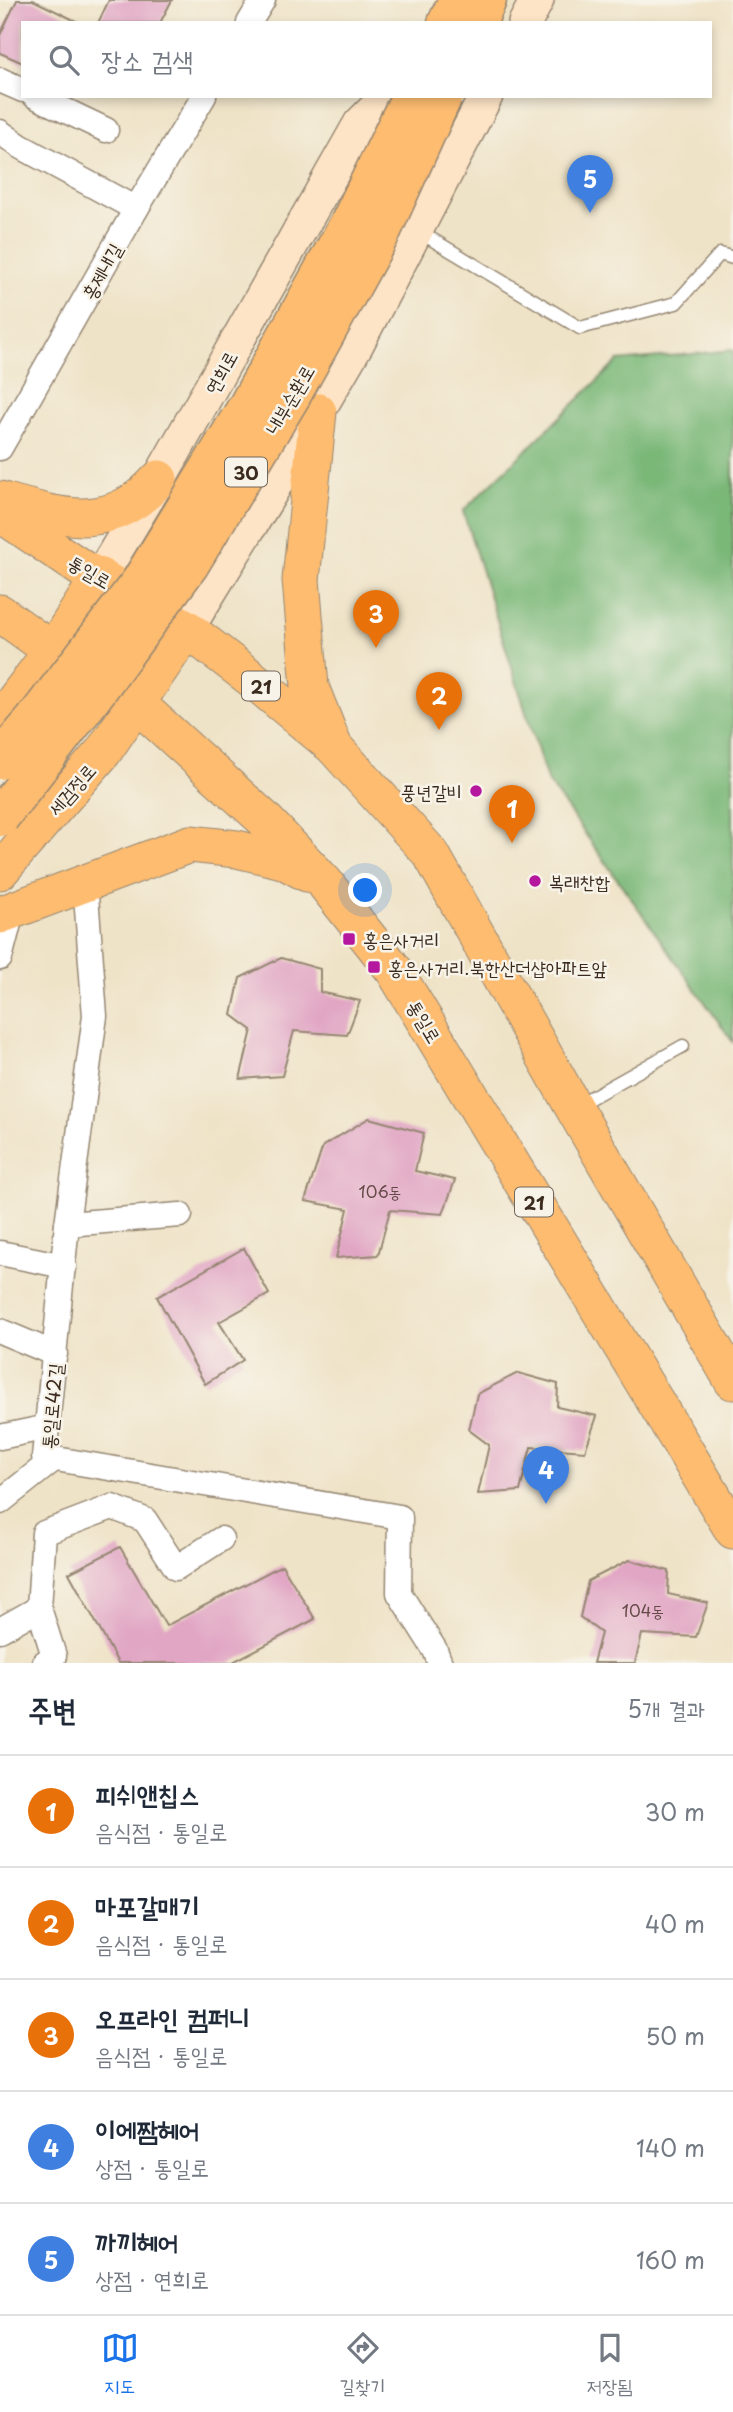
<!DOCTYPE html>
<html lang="ko">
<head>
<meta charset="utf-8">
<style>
	:root { --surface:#fff; --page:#f6f6f7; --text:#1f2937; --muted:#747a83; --line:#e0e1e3; --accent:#1a73e8 }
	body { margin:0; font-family:"Playpen Sans","Poor Story",sans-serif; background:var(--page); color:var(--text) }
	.you { position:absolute; left:366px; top:891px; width:24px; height:24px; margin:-18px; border:5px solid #fff; border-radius:50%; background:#1a73e8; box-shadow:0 0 0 10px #1a73e833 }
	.badge { display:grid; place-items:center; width:46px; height:46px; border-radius:50%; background:var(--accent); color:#fff; font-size:23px; font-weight:700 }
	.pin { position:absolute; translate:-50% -58px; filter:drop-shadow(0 2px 4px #0008) }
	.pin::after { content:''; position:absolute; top:37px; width:24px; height:21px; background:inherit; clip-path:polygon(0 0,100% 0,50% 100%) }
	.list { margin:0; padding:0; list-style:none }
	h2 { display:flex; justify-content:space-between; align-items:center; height:91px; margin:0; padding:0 28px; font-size:30px }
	h2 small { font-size:23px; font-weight:400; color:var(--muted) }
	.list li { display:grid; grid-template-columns:46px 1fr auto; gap:21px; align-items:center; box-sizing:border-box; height:112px; padding:0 28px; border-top:2px solid var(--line) }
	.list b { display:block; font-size:26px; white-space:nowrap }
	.list p { margin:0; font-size:23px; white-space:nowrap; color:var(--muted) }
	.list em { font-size:23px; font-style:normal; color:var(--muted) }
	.icon { flex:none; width:38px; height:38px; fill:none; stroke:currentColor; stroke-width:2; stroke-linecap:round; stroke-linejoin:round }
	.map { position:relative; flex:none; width:733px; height:1663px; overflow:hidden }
	.search { position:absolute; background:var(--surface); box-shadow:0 4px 10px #0003; left:21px; right:21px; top:21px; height:77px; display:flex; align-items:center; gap:18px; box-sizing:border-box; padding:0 24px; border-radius:0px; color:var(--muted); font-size:26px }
	.sheet { height:651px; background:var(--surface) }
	nav { display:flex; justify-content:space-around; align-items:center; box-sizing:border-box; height:98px; border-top:2px solid var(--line); background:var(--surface); font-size:19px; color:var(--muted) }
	nav a { display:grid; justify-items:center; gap:4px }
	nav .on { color:var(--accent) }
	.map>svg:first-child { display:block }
	.forest { fill:#7ab878; stroke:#5a714b; stroke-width:2 }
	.building { fill:#e1a6c4 }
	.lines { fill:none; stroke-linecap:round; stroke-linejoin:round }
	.service-casing { stroke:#958672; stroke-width:15 }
	.minor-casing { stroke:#958672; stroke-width:27 }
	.secondary-casing { stroke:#958672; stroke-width:36 }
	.primary-casing { stroke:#958672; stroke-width:39 }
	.trunk-casing { stroke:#958672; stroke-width:41 }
	.service { stroke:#fff; stroke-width:12 }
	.minor { stroke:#fff; stroke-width:24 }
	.secondary { stroke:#fee4c6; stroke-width:33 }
	.primary { stroke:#fdbc70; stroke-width:37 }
	.trunk { stroke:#fdbc70; stroke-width:38 }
	.trunk-bridge-casing { stroke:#958672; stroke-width:41; stroke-linecap:butt }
	.trunk-bridge { stroke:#fdbc70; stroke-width:38 }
	.poi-dot { fill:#b5179e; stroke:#f7f3e8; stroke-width:2.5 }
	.labels { text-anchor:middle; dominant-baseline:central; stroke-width:5; stroke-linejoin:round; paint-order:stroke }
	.number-label { font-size:16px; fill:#644948 }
	.shield { fill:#f7f3e8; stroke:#73665b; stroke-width:2 }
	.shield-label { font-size:18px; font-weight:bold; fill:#3b2a1e }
	.street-label { font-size:19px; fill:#3b2a1e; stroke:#f7f3e8 }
	.poi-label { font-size:19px; fill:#3b2a1e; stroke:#f7f3e8; text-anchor:start }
</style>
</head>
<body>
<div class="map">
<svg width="733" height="1663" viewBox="0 0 733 1663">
	<rect width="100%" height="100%" fill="#f7f3e8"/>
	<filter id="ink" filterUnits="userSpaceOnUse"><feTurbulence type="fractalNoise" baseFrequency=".0143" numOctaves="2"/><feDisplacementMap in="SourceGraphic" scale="14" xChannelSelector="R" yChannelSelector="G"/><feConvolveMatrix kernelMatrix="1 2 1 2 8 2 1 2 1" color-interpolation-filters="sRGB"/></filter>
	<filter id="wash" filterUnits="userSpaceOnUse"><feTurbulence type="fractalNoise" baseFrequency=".00686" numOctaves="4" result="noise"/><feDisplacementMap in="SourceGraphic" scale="28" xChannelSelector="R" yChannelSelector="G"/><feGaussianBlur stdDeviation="1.57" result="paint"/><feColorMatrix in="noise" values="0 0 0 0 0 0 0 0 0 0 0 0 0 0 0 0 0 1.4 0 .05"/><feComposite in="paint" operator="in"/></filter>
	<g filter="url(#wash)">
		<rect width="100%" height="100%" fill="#efe3c7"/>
		<polygon class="forest" points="733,350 733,1042 547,780 463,511 618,361"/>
		<g id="blocks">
			<g class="building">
				<polygon points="17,0 33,0 80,23 23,23 23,63 0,53 0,35"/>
				<polygon points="109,0 172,0 160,23 98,23"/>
				<polygon points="281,958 320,969 320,992 360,1001 347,1035 294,1031 282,1076 240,1079 252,1030 232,1015 240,978"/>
				<polygon points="369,1118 424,1133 415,1171 455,1180 443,1214 390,1210 378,1255 336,1258 348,1209 305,1201 323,1146"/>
				<polygon points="244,1248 269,1294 219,1322 243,1360 205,1384 157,1297"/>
				<polygon points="518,1373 558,1384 557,1407 597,1416 585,1451 531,1447 520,1491 478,1494 489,1445 469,1430 477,1394"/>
				<polygon points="120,1547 166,1626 282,1565 315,1619 231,1663 118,1663 69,1573"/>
				<polygon points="629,1560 669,1571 668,1594 708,1603 696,1637 642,1634 635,1663 593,1663 601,1633 580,1617 588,1581"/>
			</g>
		</g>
	</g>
	<g filter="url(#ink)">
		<use href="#blocks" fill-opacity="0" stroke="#958672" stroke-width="2"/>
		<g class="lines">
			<g class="service-casing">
				<g id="service">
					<polyline points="418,231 580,328 676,303 720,254 733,258"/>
					<polyline points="576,1106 683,1046"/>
				</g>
			</g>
			<g class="minor-casing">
				<g id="minor">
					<polyline points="249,23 263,0"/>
					<polyline points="0,80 23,90"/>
					<polyline points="35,96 106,130"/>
					<polyline points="0,132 20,146 136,209"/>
					<polyline points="0,448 136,209 204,96"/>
					<polyline points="85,882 95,1016 67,1224 44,1457 400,1517 399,1593 435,1650 440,1663"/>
					<polyline points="0,958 13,908"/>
					<polyline points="67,1224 180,1215"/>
					<polyline points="0,1253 64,1266"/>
					<polyline points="0,1331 55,1354"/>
					<polyline points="0,1437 48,1427"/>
					<polyline points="0,1502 54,1459"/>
					<polyline points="0,1630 39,1608"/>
					<polyline points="44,1663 54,1656 39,1608 44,1533 112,1507 145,1520 176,1568 221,1539"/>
				</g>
			</g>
			<g class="secondary-casing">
				<g id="secondary">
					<polyline points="525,23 537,0"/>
					<polyline points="100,577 159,479 360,124 388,96"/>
					<polyline points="187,629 271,492 357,344 486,96"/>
				</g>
			</g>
			<g class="primary-casing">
				<g id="primary">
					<polyline points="318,412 301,580 310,687 333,745"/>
					<path d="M 0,500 C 63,518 110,534 159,479"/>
					<polyline points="0,513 84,570 100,577 187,629 251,678 333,746 431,854 571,1103 733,1381"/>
					<polyline points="0,613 36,639 135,702 263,818 324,882 394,970 733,1530"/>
					<polyline points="0,720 53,650 100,577"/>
					<polyline points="0,871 103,752 187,629"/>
					<polyline points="0,915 190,844 237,849 283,860 307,873"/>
				</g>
			</g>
			<g class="trunk-casing">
				<g id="trunk">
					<polyline points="447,23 458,0"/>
					<polyline points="477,23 487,0"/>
				</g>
			</g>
			<use href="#service" class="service"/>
			<use href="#minor" class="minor"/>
			<use href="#secondary" class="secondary"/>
			<use href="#primary" class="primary"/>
			<use href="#trunk" class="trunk"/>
			<g class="trunk-bridge-casing">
				<g id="trunk-bridge">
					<polyline points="0,760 33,722 141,581 247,407 350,222 411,96"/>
					<polyline points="0,817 88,703 190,564 290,398 380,235 443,96"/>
				</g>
			</g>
			<use href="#trunk-bridge" class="trunk-bridge"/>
		</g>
	</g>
	<g class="poi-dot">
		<circle cx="476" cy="791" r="7"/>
		<circle cx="535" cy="881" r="7"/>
		<rect x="342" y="932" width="14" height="14" rx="3.5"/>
		<rect x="367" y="960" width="14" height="14" rx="3.5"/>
	</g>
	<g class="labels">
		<g class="number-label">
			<text x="380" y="1191">106동</text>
			<text x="643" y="1610">104동</text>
		</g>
		<g class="shield">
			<rect x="225" y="457.5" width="42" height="29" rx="5"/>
			<rect x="242" y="671.5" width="38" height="29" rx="5"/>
			<rect x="515" y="1187.5" width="38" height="29" rx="5"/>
		</g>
		<g class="shield-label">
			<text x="246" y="472">30</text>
			<text x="261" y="686">21</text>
			<text x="534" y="1202">21</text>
		</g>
		<g class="street-label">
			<text transform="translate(101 271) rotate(-61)">홍제내길</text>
			<text transform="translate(220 372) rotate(-61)">연희로</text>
			<text transform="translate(289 399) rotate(-60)">내부순환로</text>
			<text transform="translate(90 571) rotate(30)">통일로</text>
			<text transform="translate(71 789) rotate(-49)">세검정로</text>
			<text transform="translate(425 1021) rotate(59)">통일로</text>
			<text transform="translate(51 1406) rotate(-85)">통일로42길</text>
		</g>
		<g class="poi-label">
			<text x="462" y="791" text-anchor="end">풍년갈비</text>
			<text x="549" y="881">복래찬합</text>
			<text x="363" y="939">홍은사거리</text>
			<text x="388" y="967">홍은사거리.북한산더샵아파트앞</text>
		</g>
	</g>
</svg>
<div class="you"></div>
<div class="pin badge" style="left:512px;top:843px;background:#e8710a">1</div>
<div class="pin badge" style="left:439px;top:730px;background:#e8710a">2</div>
<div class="pin badge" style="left:376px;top:648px;background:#e8710a">3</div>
<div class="pin badge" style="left:546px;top:1504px;background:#3f7fe0">4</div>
<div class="pin badge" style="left:590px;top:213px;background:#3f7fe0">5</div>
<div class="search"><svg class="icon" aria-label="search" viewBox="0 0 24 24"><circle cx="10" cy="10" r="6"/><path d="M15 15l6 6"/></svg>장소 검색</div>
</div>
<section class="sheet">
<h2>주변<small>5개 결과</small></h2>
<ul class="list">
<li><span class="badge" style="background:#e8710a">1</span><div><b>피쉬앤칩스</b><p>음식점 · 통일로</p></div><em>30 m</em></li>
<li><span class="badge" style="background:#e8710a">2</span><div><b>마포갈매기</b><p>음식점 · 통일로</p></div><em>40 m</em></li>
<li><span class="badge" style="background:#e8710a">3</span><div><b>오프라인 컴퍼니</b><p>음식점 · 통일로</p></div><em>50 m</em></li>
<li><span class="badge" style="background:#3f7fe0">4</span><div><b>이에짬헤어</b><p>상점 · 통일로</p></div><em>140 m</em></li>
<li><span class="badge" style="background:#3f7fe0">5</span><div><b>까끼헤어</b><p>상점 · 연희로</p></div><em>160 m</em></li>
</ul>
</section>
<nav>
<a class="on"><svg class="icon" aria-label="map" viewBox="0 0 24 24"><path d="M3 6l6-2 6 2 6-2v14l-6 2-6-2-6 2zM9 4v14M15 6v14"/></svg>지도</a>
<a><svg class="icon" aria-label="directions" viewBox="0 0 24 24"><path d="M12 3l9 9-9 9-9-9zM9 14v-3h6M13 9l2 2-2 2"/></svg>길찾기</a>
<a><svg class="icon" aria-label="saved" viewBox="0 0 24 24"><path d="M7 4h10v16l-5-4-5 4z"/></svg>저장됨</a>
</nav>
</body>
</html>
